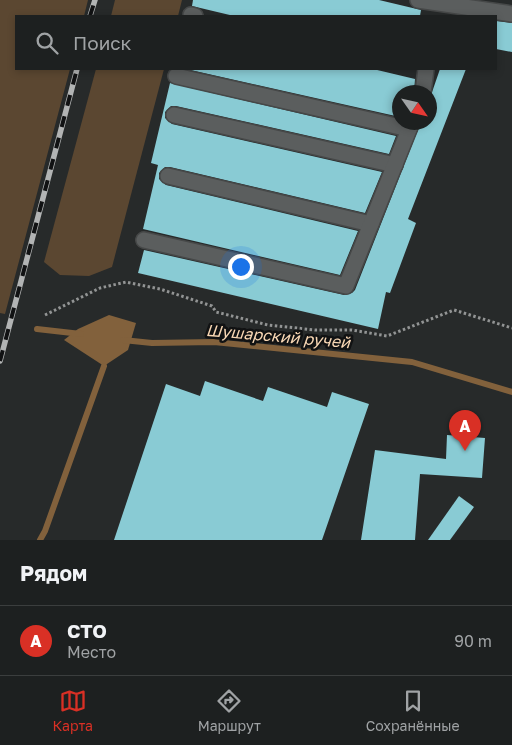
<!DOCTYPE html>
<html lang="ru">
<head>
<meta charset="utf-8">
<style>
	:root { --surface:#1d2020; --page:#2a2d2d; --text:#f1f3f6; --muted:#a0a3a5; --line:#3b3e3e; --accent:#d93025 }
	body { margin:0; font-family:"Golos Text",sans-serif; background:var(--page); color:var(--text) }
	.compass { position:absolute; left:392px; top:85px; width:45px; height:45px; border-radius:50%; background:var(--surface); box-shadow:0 2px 8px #0003; rotate:124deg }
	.you { position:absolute; left:240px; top:266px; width:18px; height:18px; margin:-12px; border:4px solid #fff; border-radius:50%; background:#1a73e8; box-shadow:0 0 0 8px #1a73e833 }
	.badge { display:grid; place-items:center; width:32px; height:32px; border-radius:50%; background:var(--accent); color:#fff; font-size:16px; font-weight:700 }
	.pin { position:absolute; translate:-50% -41px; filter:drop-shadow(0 1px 2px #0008) }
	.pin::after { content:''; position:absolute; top:26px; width:18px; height:15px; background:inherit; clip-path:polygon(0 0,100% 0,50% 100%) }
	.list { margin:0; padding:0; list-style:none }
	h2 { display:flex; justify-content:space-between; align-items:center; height:65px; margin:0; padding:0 20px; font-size:21px }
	h2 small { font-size:16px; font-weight:400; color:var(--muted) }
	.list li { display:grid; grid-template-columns:32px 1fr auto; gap:15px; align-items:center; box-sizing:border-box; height:70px; padding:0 20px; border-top:1px solid var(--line) }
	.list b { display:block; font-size:19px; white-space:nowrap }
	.list p { margin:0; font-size:16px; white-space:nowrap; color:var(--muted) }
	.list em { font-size:16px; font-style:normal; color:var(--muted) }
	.icon { flex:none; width:28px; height:28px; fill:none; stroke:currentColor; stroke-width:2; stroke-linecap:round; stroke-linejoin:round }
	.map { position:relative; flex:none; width:512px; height:540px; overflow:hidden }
	.search { position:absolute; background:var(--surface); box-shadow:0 2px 8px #0003; left:15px; right:15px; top:15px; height:55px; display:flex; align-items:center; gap:12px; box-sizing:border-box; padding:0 18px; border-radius:0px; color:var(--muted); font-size:19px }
	.sheet { height:135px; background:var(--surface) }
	nav { display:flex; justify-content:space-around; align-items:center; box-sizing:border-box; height:70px; border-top:1px solid var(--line); background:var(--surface); font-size:14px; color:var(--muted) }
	nav a { display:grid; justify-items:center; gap:2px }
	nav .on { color:var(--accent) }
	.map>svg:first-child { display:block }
	.green { fill:#5b4731 }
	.water { fill:#82613c }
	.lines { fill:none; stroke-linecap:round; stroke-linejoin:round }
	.stream { stroke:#82613c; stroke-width:6 }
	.building { fill:#89cbd4 }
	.minor-casing { stroke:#464848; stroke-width:18 }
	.path { stroke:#929494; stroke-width:3; stroke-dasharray:2.5 2.5; stroke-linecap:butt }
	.minor { stroke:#5b5e5e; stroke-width:15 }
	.rail-casing { stroke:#b2b4b4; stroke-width:5.5 }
	.rail { stroke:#111213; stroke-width:4; stroke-dasharray:11; stroke-linecap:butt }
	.labels { text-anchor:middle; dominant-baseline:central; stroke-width:5; stroke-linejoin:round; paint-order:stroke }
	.water-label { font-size:16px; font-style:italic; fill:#f8d7b4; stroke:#111213 }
</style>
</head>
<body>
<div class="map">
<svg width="512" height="540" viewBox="0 0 512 540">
	<rect width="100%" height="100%" fill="#272a2a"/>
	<g class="green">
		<polygon points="0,0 88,0 84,16 16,16 16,69 70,69 5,314 0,313"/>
		<polygon points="115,0 182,0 178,16 111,16"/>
		<polygon points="96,69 164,69 112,267 89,276 60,275 44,262"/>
	</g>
	<polygon class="water" points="109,315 136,323 128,350 104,366 64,340 78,329"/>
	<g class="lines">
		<g class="stream">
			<polyline points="37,329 81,334"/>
			<polyline points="123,340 152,343 214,342 412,362 512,392"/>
			<polyline points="40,540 45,531 104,366"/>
		</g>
	</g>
	<g class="building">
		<polygon points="193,0 379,0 421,10 420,16 234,16 192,6"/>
		<polygon points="496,21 512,23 512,52 496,49"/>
		<polygon points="186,69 373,69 415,79 414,92 400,92 400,117"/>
		<polygon points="440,69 466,69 408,219 416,223 390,293 386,292 378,329 138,273 144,250 344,295 352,293 355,290 421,122 430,122 430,98"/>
		<polygon points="170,83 396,136 389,154 176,106 171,106 165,112 165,118 172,124 382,172 365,213 170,167 165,167 159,173 159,179 166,185 358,231 340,275 143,229 158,165 151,163"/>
		<polygon points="205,381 263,401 268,387 327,407 332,392 369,404 322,540 114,540 166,384 200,396"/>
		<polygon points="447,435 485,438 482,478 420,474 415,540 361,540 375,450 446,459"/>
		<polygon points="459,496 474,507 450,540 428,540"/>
	</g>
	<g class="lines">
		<g class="minor-casing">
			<g id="minor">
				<polyline points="418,0 512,14"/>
				<polyline points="191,15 195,16"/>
				<polyline points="176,76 409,129"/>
				<polyline points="423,92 426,69"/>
				<polyline points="174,115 395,165"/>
				<polyline points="168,176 371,224"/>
				<polyline points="144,240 346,286 412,122"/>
			</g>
		</g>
		<polyline class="path" points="45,315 100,288 126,282 160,289 212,306 216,312 268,325 315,330 352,330 387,336 454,310 512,328"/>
		<use href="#minor" class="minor"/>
		<g class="rail-casing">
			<g id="rail">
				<polyline points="90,16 95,0"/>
				<polyline points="0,361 77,69"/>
			</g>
		</g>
		<use href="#rail" class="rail"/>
	</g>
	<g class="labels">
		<g class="water-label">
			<text transform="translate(278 336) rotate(5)">Шушарский ручей</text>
		</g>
	</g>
</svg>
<svg class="compass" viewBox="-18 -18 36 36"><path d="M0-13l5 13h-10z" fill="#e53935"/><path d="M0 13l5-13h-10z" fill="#a0a3a5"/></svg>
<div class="you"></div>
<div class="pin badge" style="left:465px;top:451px">A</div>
<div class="search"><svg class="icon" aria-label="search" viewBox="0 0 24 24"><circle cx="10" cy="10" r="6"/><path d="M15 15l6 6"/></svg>Поиск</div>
</div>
<section class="sheet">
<h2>Рядом<small></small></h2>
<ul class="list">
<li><span class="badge">A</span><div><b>СТО</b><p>Место</p></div><em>90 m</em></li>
</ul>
</section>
<nav>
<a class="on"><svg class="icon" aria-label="map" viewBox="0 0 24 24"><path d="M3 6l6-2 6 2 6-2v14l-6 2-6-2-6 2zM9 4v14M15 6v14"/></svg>Карта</a>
<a><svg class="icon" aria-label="directions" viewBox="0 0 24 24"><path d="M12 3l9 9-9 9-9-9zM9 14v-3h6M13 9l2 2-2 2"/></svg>Маршрут</a>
<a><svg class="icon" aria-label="saved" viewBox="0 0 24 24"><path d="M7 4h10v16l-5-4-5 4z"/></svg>Сохранённые</a>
</nav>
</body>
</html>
